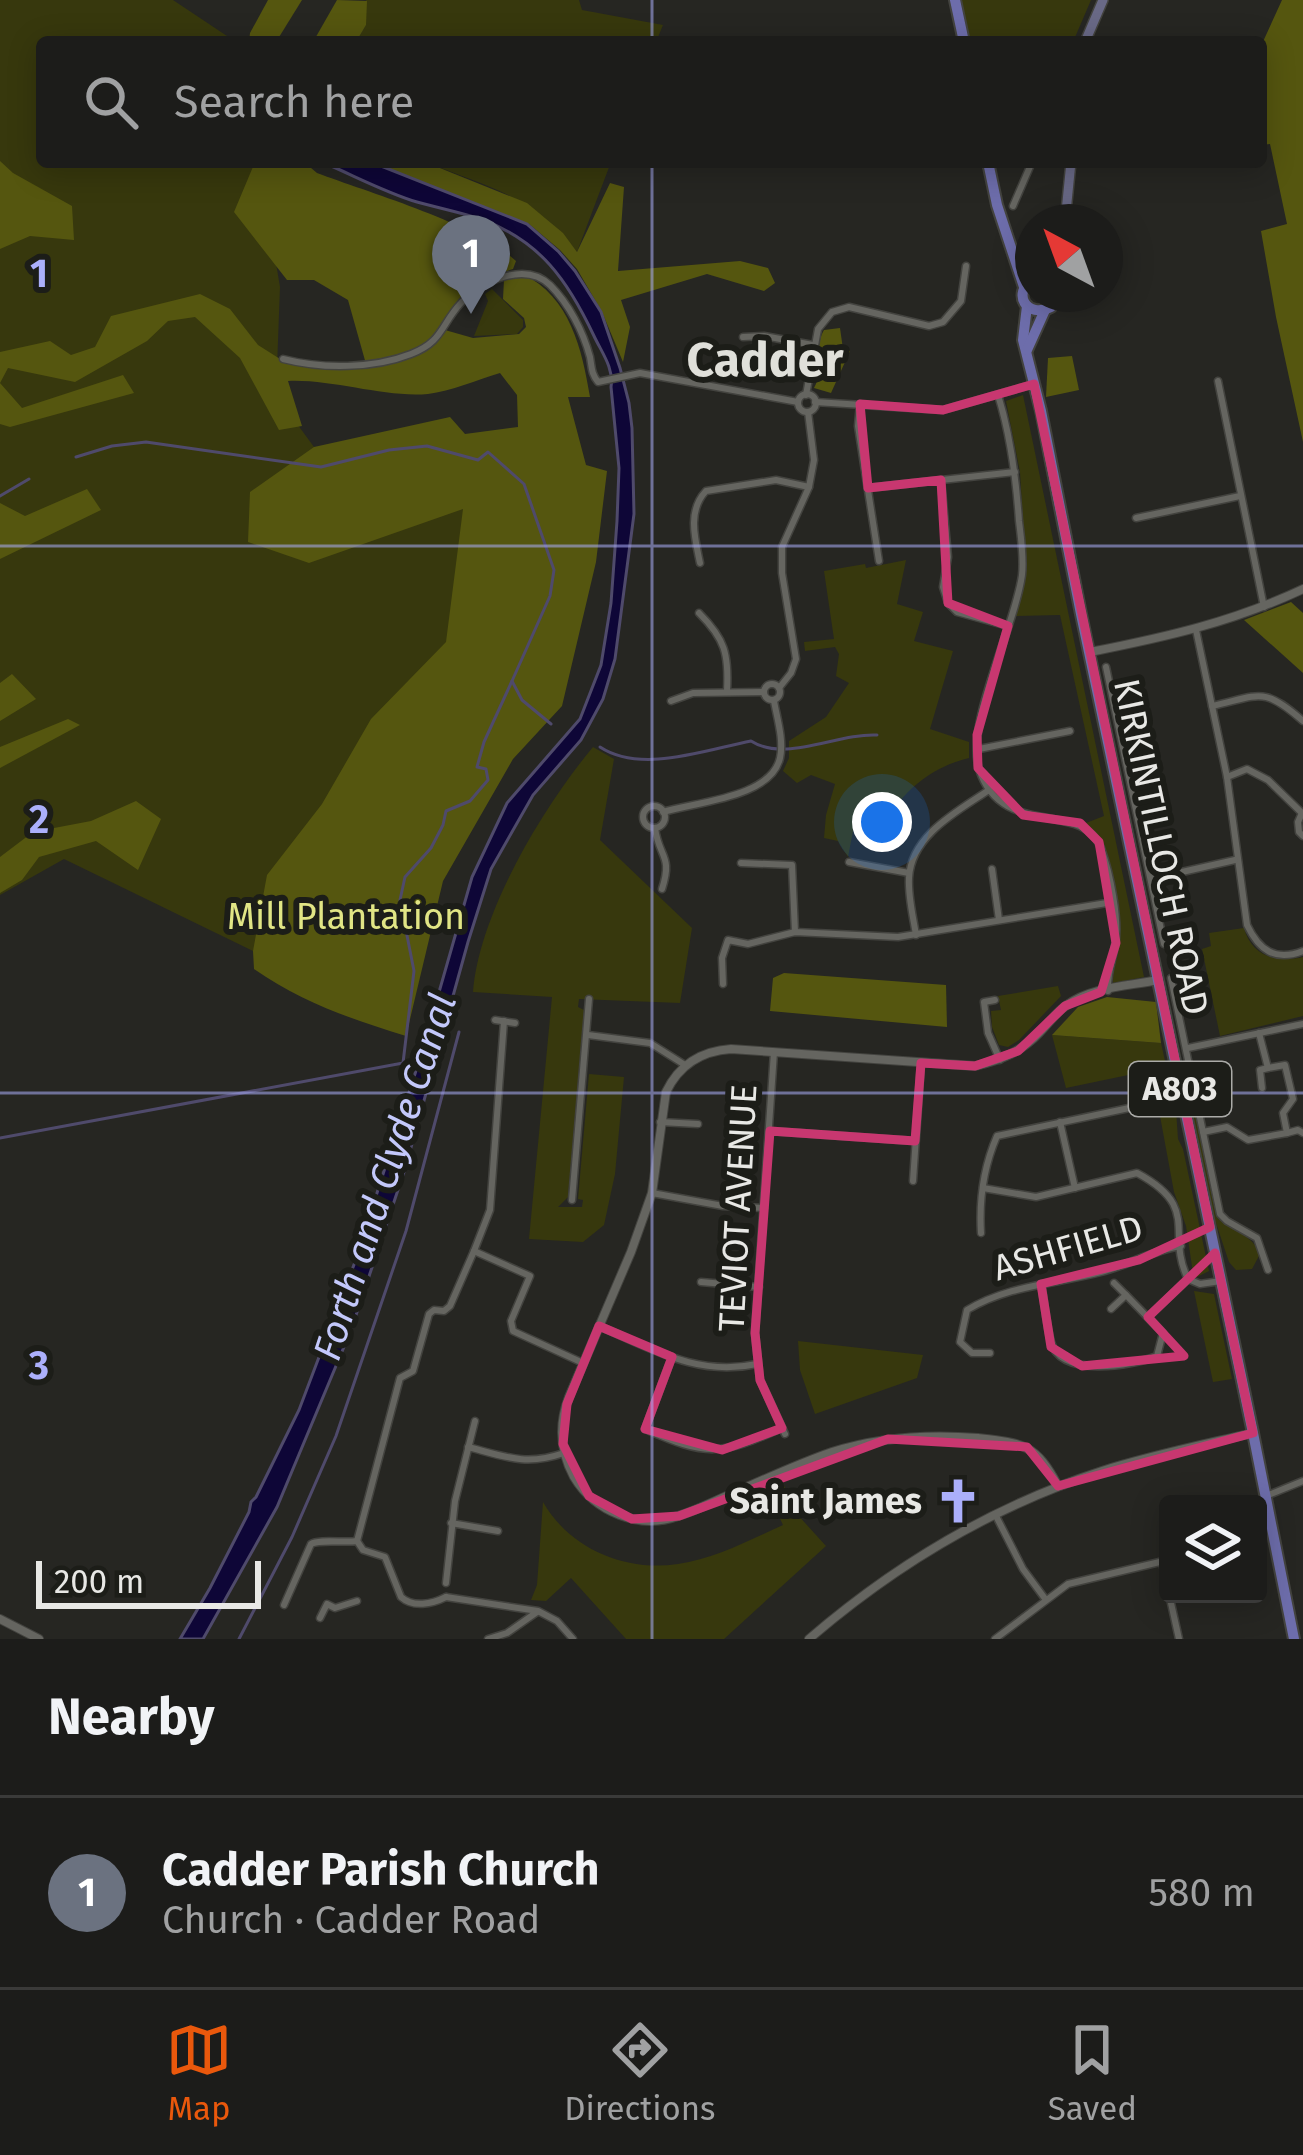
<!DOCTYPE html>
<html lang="en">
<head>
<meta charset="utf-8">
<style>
	:root { --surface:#1c1c1a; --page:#292927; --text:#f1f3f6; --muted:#a0a1a2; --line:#3a3a39; --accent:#ea580c }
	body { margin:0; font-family:"Fira Sans",sans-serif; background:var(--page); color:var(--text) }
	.controls { position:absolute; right:36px; bottom:36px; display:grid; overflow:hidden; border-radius:12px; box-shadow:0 6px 30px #0003 }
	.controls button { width:108px; height:108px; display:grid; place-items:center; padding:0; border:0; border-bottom:3px solid var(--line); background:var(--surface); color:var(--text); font:60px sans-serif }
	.compass { position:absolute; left:1015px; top:204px; width:108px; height:108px; border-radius:50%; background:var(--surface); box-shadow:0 6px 30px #0003; rotate:319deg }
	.scale { position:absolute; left:36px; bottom:30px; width:225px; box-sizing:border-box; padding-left:12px; border:6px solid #e8e8e5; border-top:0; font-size:33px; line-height:42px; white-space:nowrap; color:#e8e8e5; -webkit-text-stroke:9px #1c1d18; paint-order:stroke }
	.you { position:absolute; left:882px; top:822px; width:42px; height:42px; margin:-30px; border:9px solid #fff; border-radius:50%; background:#1a73e8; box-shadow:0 0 0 18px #1a73e833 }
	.badge { display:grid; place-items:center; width:78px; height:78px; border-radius:50%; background:var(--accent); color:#fff; font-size:39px; font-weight:700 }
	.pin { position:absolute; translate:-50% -99px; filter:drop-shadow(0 3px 6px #0008) }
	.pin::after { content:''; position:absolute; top:63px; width:42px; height:36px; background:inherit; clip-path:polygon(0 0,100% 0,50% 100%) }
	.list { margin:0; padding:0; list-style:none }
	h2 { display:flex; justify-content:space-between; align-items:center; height:156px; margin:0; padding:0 48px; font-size:51px }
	h2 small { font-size:39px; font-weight:400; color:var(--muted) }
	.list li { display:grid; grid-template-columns:78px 1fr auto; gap:36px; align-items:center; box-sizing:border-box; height:192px; padding:0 48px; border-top:3px solid var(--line) }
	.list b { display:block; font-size:45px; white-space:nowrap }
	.list p { margin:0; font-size:39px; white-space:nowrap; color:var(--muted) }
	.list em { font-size:39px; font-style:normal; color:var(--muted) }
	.icon { flex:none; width:66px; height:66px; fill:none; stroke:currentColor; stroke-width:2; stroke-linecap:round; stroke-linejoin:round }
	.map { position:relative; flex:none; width:1303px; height:1639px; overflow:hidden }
	.search { position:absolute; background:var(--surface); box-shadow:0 6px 30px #0003; left:36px; right:36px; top:36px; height:132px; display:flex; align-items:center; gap:30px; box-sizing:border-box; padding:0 42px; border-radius:12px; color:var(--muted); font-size:45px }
	.sheet { height:348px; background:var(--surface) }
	nav { display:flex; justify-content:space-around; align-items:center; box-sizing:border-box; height:168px; border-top:3px solid var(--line); background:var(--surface); font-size:33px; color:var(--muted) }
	nav a { display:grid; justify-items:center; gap:6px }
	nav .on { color:var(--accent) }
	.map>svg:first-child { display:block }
	.green { fill:#37380d }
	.forest { fill:#55560f }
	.water { fill:#0e0637; stroke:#4f4a6b; stroke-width:3 }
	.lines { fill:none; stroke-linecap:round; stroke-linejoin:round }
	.stream { stroke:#4f4a6b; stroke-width:3 }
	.minor-casing { stroke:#43433f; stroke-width:9 }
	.tertiary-casing { stroke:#43433f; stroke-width:10 }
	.secondary-casing { stroke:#43433f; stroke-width:12 }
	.primary-casing { stroke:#43433f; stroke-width:14 }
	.minor { stroke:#656560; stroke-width:6 }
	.tertiary { stroke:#656560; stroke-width:8 }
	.secondary { stroke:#696986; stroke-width:9 }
	.primary { stroke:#6d6dab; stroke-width:10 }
	.marked { fill:none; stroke:#c83770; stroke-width:9; stroke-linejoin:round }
	.grid { fill:none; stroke:#abaffb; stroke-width:3; stroke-opacity:0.55 }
	.labels { text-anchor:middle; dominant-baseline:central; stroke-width:12; stroke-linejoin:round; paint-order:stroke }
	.shield { fill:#1c1d18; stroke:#ababa8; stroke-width:3 }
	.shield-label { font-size:33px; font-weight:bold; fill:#e8e8e5 }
	.street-label { font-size:36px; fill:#e8e8e5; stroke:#1c1d18 }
	.park-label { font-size:36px; fill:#e1e585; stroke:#1c1d18 }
	.poi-label { font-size:36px; font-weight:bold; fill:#e8e8e5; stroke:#1c1d18; text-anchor:end }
	.water-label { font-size:39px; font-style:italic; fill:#c3c8fb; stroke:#1c1d18 }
	.district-label { font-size:48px; font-weight:bold; fill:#e0e0da; stroke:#1c1d18 }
	.grid-label { font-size:39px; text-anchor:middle; font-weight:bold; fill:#abaffb; stroke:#1c1d18; stroke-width:12; stroke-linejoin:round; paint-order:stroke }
</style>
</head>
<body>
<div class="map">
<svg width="1303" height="1639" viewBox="0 0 1303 1639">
	<rect width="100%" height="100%" fill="#262622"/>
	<g class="green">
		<polygon points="0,0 173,0 236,42 42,42 42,162 259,162 280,287 276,395 314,447 465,508 456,647 253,951 64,859 0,895"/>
		<polygon points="366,0 579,0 582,10 663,25 656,42 356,42 366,25"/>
		<polygon points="958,0 1091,0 1073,42 966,42"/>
		<path d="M 425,162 L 611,162 L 577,252 C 537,197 486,186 425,162 Z"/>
		<polygon points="492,289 523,320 523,327 517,334 474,336 488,301 485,294"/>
		<path d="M 1023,395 L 1144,977 L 1113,983 C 1112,969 1119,957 1119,944 C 1121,911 1111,845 1086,823 L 1104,816 L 1060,615 L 1016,616 L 1026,573 L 1020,472 L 1006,401 Z"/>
		<path d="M 906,560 L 897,604 L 923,612 L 914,641 L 953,651 L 930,729 L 969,742 L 969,758 C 932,767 905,789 886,821 L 856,816 L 848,857 L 838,841 L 824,838 L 826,815 L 835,784 L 811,775 L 797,783 L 783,771 L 789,758 L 789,741 L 826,717 L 849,683 L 836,676 L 839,654 L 835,647 L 805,651 L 804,642 L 834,639 L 824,571 L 865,564 L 866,568 Z"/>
		<path d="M 593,747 L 614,759 L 600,840 L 692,928 L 680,1003 L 579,999 L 578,1007 L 584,1010 L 568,1197 L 558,1207 L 582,1207 L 583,1200 L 578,1199 L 589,1074 L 624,1077 L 615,1174 L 604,1225 L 583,1242 L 529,1239 L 552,997 L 473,992 C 479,913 543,807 593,747 Z"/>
		<path d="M 1244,928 C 1252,957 1277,963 1303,957 L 1303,1016 L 1220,1036 L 1202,949 L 1211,946 L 1209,933 Z"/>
		<polygon points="1058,986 1061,996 1019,1040 1008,1047 999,1045 992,1027 991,1011 1001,1010 998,996"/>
		<polygon points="1052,1035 1161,1043 1176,1110 1178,1139 1183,1149 1209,1271 1197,1277 1193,1273 1186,1226 1174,1192 1158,1105 1165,1102 1157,1069 1066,1088"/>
		<path d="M 1195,1111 L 1216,1216 C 1229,1231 1252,1233 1260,1254 L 1252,1269 L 1236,1270 L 1229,1262 L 1213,1214 L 1192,1112 Z"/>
		<polygon points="1194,1291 1214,1294 1232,1379 1213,1382"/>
		<polygon points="798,1341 923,1355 917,1378 815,1414 800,1370"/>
		<path d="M 782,1481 L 796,1513 L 826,1546 L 724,1639 L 626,1639 L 571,1578 L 546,1601 L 531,1600 L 537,1585 L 543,1502 C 570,1549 625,1572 678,1564 C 714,1559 750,1540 783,1525 L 765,1487 Z"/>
	</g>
	<g class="forest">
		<polygon points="268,0 302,0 276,42 249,42 250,33"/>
		<polygon points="337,0 367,1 366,25 356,42 313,42"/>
		<polygon points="1282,0 1303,0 1303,442 1276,317 1261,231 1287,224 1270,144 1261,145 1261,46"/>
		<polygon points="0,161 13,173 72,206 74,240 30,236 0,249"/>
		<path d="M 255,162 L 304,162 L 317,173 C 370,193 477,224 516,261 L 513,269 C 472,283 460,287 445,330 L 473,338 L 519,334 L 526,327 L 524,318 L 503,299 L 504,280 L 523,274 C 570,297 582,349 590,397 L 568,397 L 586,465 L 607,471 L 596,562 L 562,706 L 513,759 L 443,881 L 406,1036 C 351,1019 301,1002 254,969 L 253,951 L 267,875 L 322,804 L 371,719 L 446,642 L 463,509 L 309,563 L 248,542 L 250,492 L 314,447 L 450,417 L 465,434 L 518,427 L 517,395 L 500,373 C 477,380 451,391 428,394 C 385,398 333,379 288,381 L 302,426 L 279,430 L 240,358 L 195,317 L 168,321 L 147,341 L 75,382 L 8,368 L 0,383 L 0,352 L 50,341 L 71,355 L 95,347 L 111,316 L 200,294 L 230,309 L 258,345 L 288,364 L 366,364 L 348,300 L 314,280 L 287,280 L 234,212 Z"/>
		<polygon points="372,162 425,162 527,203 563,233 577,252 610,183 624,187 618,271 740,261 768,268 775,283 764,291 707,274 621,300 630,327 623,362 602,312 577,269 560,250 529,224"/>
		<path d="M 840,328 L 843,349 L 850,351 L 831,393 L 814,388 C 825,370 813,348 824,330 Z"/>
		<polygon points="1072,356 1079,390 1046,397 1048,358"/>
		<polygon points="123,375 134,393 10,427 0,424 0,383 22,408"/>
		<polygon points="87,489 101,510 0,559 0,503 25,516"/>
		<polygon points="1291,602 1303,613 1303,673 1244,620"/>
		<polygon points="12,674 36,699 0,721 0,683"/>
		<polygon points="68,719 80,725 0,768 0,747"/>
		<polygon points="136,801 161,819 138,870 96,841 39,857 22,880 0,893 0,857 33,832 91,821"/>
		<polygon points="784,973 946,985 947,1027 770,1011 773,978"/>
		<polygon points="1107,997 1156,1002 1161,1043 1052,1035 1078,1007"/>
	</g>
	<path class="water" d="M 322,162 L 371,162 L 527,224 L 558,251 L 575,271 L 601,312 L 620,368 L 629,403 L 632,428 L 634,514 L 615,659 L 603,699 L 581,740 L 533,795 L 491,869 L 468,942 L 405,1169 L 351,1330 L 277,1507 L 203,1639 L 180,1639 L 210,1588 L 249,1512 L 251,1502 L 256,1497 L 299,1410 L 355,1262 L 421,1055 L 472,877 L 507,803 L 580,719 L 601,665 L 611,603 L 617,521 L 619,468 L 611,387 C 614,368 602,353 594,336 C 568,281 540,240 480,219 C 459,212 438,208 417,202 C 384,192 353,175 322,162 Z"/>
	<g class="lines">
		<g class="stream">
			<polyline points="76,457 112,446 146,442 321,467 389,450 427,446 478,460 488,452 524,484 554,570 550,596 512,681 522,700 551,724"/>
			<polyline points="0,496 29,479"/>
			<path d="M 600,747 C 641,774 705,750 751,741 C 785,763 837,733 877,735"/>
			<polyline points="0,1138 403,1063 414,971 400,900 405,877 431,848 443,825 446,811 470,801 488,780 486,769 477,767 484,742 512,681"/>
			<polyline points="239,1639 292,1537 336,1436 406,1231 459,1032"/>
		</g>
		<g class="minor-casing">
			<g id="minor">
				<polyline points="1013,206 1032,162"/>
				<polyline points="743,337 764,336 813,345"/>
				<path d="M 283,359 C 322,369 373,369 411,354 C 443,342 441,324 461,303 C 481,281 525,261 550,285 C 569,304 583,331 590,357 C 592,368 591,373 598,382 L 640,373 L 798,402"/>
				<polyline points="1218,381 1264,607"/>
				<circle cx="807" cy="403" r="9"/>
				<polyline points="806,395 818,329 832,312 849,307 929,326 943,322 961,301 966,266"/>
				<path d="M 998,395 C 1011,437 1016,477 1019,521 C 1021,538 1024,558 1022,575 C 1015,627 965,723 979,769 C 1001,840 1082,799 1101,848 C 1110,873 1120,920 1115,946 C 1112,962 1107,974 1108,991"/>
				<polyline points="815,402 943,410 1034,384"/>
				<polyline points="860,404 858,426 879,561"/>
				<polyline points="941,480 948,557 943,587 948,603 957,612 1008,626"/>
				<polyline points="868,488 1015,472"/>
				<polyline points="1136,518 1240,496"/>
				<path d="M 700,563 C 695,539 687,511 706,491 L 776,480 L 809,487"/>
				<path d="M 699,613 C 725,639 729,654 727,691"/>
				<path d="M 1196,630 L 1227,777 L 1247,925 C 1259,950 1275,962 1303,951"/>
				<polyline points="1106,667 1164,944"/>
				<circle cx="772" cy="692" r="8"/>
				<polyline points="779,688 791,673 796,659 782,573 782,547 809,487 814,460 808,412"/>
				<polyline points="671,701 693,693 764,692"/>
				<path d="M 1212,706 C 1261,695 1263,686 1303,721"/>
				<polyline points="979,749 1070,731"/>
				<polyline points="1227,777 1247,769 1268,780 1303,814"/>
				<circle cx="654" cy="817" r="11"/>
				<path d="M 663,812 C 695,802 771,798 780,758 C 784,740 777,718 774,701"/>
				<polyline points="1302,813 1298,822 1299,832 1303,836"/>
				<path d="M 655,828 C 659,858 673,855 662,889"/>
				<polyline points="849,862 909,873"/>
				<polyline points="741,863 792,865 795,932"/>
				<polyline points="992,869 999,920"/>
				<polyline points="1151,879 1235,860"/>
				<path d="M 916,935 C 913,916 908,897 909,878 C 911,835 958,811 989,790"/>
				<polyline points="1171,978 1220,1214 1227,1221 1257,1238 1268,1270"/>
				<polyline points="723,984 722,958 728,940 748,944 795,932 898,937 1113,902"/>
				<polyline points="995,1000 984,1002 988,1033 1000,1060"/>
				<polyline points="495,1020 515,1023"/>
				<polyline points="504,1021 490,1210 474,1251 530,1276 511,1321 513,1331 583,1363"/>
				<polyline points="588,1035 650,1043 685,1065"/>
				<polyline points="1188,1048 1303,1024"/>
				<polyline points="774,1052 755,1333 760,1380 785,1434"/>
				<polyline points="1262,1088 1260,1070 1268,1068"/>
				<polyline points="660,1122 698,1124"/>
				<polyline points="1060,1122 1075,1188"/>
				<polyline points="770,1131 915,1141"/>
				<polyline points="1203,1132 1227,1127 1248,1140 1287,1133 1283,1113 1293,1099 1285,1065 1268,1068 1259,1033"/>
				<polyline points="1287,1133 1298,1130 1303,1133"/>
				<polyline points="913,1181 921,1063"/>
				<path d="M 983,1188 L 1036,1197 L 1137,1173 C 1202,1208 1165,1232 1188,1279 L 1200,1284 L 1221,1281"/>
				<polyline points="652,1193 723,1206 764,1208"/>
				<polyline points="572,1200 589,999"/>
				<path d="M 981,1233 C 979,1200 984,1166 997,1136 L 1148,1104"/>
				<polyline points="701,1282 759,1287"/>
				<polyline points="1114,1283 1126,1295"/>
				<path d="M 1041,1284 C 1045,1303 1046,1324 1051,1342 C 1061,1378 1131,1366 1157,1356 L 1163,1333 L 1126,1295 L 1111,1309"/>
				<polyline points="1148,1317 1188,1279"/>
				<path d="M 599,1326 C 653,1349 697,1377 757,1364"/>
				<path d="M 990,1353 L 972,1353 L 960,1342 L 967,1310 C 1009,1285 1055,1284 1101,1272 C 1129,1265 1153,1250 1181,1246"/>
				<path d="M 672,1357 L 645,1429 C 707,1457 721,1455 782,1428"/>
				<path d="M 468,1447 C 506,1457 526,1466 564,1453"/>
				<polyline points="1266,1496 1303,1481"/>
				<polyline points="996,1516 1023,1569 1046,1600"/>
				<polyline points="451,1523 498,1531"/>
				<polyline points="357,1541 400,1378 413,1371 429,1314 434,1310 444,1311 450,1306 474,1251"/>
				<polyline points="1162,1562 1168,1589"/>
				<polyline points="446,1583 455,1501 475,1421"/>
				<polyline points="1169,1594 1179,1639"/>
				<polyline points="446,1597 538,1611 557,1621 573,1639"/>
				<path d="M 284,1605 L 311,1544 C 319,1539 345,1543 357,1541 L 363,1550 L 385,1557 L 401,1597 C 413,1608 432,1604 446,1597"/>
				<polyline points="320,1618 327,1604 335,1608 357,1601"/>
				<polyline points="488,1639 507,1633 537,1612"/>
				<polyline points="995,1639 1068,1584 1168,1560"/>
			</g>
		</g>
		<g class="tertiary-casing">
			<g id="tertiary">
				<path d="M 1090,652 C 1166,637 1233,622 1303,589"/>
				<path d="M 1058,1486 C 1036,1444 1023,1443 978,1438 C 928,1434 879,1437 832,1452 C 797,1464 763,1480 729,1495 C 712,1502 695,1511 678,1516 C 639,1530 595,1512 574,1477 C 560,1451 559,1423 569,1397 L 631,1252 L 652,1193 L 666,1092 C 679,1065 701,1051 731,1049 L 975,1066 C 1001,1060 1021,1052 1040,1032 C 1049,1023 1057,1011 1067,1005 C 1091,987 1129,986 1158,980"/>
				<polyline points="0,1619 39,1639"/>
				<path d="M 809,1639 C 895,1565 994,1506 1102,1471 C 1152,1455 1202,1445 1253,1433"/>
			</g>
		</g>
		<g class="secondary-casing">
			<g id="secondary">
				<polyline points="1085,42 1103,0"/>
				<polyline points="1065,222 1071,162"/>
			</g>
		</g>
		<g class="primary-casing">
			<g id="primary">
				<polyline points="955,0 964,42"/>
				<polyline points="988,162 997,205 1024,287"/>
				<path d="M 1033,278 C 1011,294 1027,319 1051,307 L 1057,294"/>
				<polyline points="1027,306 1023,340 1041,411 1081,614 1253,1433 1294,1639"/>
				<polyline points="1027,350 1045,310"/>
			</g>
		</g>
		<use href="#minor" class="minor"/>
		<use href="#tertiary" class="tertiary"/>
		<use href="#secondary" class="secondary"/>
		<use href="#primary" class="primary"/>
	</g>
	<path class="marked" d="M 1034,384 L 1210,1227 L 1139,1260 L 1041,1284 L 1051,1347 L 1082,1366 L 1184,1356 L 1148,1317 L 1215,1253 L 1253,1433 L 1058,1486 L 1027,1447 L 888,1439 L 679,1516 L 632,1519 L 589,1496 L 563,1444 L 567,1404 L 599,1326 L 672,1357 L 645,1429 L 722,1450 L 782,1428 L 760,1380 L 755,1333 L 770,1131 L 915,1141 L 921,1063 L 975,1066 L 1018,1051 L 1065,1006 L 1101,992 L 1116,943 L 1099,842 L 1080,823 L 1023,815 L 978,768 L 977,735 L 1008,626 L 948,603 L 941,480 L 868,488 L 860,404 L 943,410 Z"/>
	<path class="grid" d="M 652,0 L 652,42M 652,162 L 652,1639M 0,546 L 1303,546M 0,1093 L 1303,1093"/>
	<defs>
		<g id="church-bare" transform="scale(3.6)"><path d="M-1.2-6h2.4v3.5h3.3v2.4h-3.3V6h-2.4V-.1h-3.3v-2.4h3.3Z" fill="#abaffb" stroke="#1c1d18" stroke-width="2.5" paint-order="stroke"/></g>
	</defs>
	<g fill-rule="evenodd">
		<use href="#church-bare" x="958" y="1501"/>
	</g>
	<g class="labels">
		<rect class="shield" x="1129" y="1062" width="102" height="54" rx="9"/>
		<g class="shield-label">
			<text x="1180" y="1089">A803</text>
		</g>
		<g class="street-label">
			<text transform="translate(1161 847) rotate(78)">KIRKINTILLOCH ROAD</text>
			<text transform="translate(738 1208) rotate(-87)">TEVIOT AVENUE</text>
			<text transform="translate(1068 1248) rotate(-16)">ASHFIELD</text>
		</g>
		<g class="park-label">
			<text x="346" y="917">Mill Plantation</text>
		</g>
		<g class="poi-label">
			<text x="922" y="1501">Saint James</text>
		</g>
		<g class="water-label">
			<text transform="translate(385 1177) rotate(-72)">Forth and Clyde Canal</text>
		</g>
		<g class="district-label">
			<text x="765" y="360">Cadder</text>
		</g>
	</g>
	<g class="grid-label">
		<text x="39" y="287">1</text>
		<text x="39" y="833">2</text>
		<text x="39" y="1379">3</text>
	</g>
</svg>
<div class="controls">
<button><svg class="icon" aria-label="layers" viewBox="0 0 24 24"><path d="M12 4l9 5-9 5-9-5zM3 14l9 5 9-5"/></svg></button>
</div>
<svg class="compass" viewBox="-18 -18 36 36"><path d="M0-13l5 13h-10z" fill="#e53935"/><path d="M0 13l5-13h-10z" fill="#a0a1a2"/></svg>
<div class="scale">200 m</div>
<div class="you"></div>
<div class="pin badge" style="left:471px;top:314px;background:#6b7280">1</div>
<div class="search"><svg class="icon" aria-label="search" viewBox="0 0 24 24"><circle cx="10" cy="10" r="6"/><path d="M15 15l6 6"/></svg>Search here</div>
</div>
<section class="sheet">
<h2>Nearby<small></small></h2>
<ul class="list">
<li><span class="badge" style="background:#6b7280">1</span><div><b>Cadder Parish Church</b><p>Church · Cadder Road</p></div><em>580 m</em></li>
</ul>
</section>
<nav>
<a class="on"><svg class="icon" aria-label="map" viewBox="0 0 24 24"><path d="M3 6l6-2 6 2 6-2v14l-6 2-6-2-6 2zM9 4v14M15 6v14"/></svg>Map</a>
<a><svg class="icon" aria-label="directions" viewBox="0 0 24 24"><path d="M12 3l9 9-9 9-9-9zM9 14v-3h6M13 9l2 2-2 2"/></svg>Directions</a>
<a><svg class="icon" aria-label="saved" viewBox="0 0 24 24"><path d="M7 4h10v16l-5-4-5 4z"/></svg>Saved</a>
</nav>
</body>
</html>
